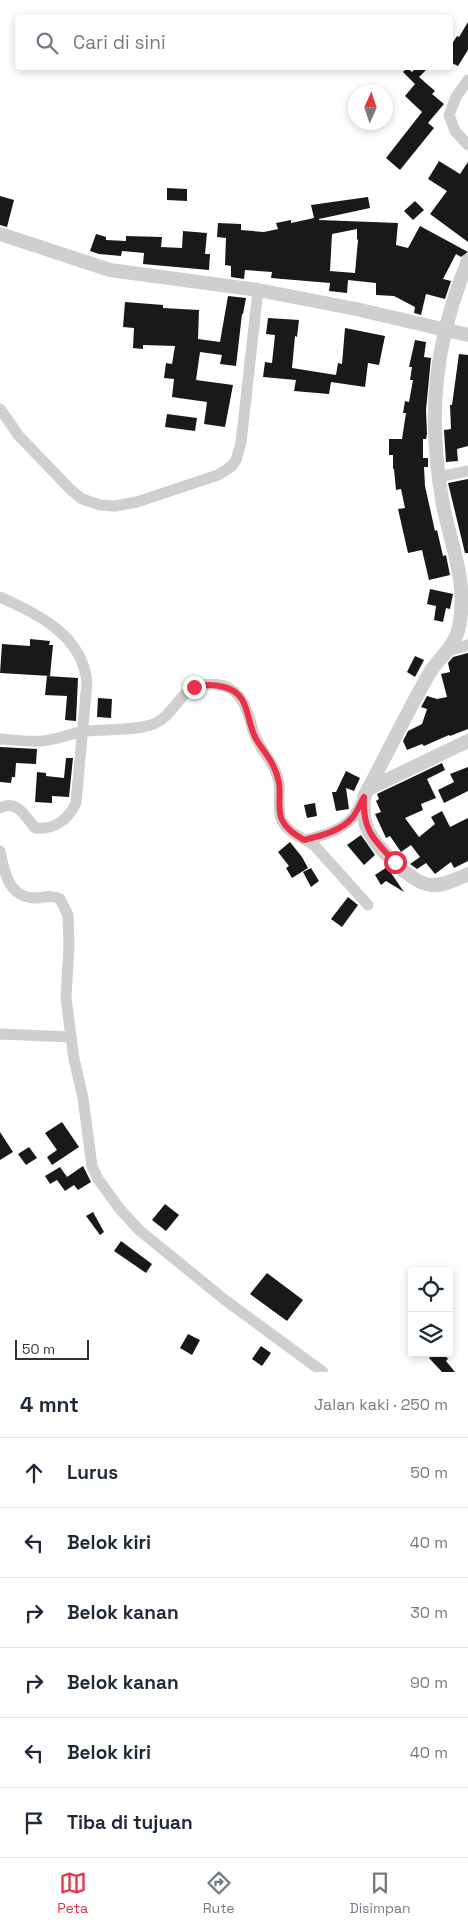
<!DOCTYPE html>
<html lang="id">
<head>
<meta charset="utf-8">
<style>
	:root { --surface:#fff; --page:#f2f2f3; --text:#1f2937; --muted:#747a83; --line:#e0e1e3; --accent:#eb314a }
	body { margin:0; font-family:"Space Grotesk",sans-serif; background:var(--page); color:var(--text) }
	.controls { position:absolute; right:15px; bottom:15px; display:grid; overflow:hidden; border-radius:5px; box-shadow:0 2px 8px #0003 }
	.controls button { width:45px; height:45px; display:grid; place-items:center; padding:0; border:0; border-bottom:1px solid var(--line); background:var(--surface); color:var(--text); font:25px sans-serif }
	.compass { position:absolute; left:348px; top:85px; width:45px; height:45px; border-radius:50%; background:var(--surface); box-shadow:0 2px 8px #0003; rotate:3deg }
	.scale { position:absolute; left:15px; bottom:12px; width:74px; box-sizing:border-box; padding-left:5px; border:2px solid #323232; border-top:0; font-size:14px; line-height:18px; white-space:nowrap; color:#323232; -webkit-text-stroke:4px #fff; paint-order:stroke }
	.stop { position:absolute; width:15px; height:15px; margin:-11px; border:4px solid #eb314a; border-radius:50%; background:#fff }
	.stop.end { background:#eb314a; border-color:#fff; box-shadow:0 1px 5px #0008 }
	.list { margin:0; padding:0; list-style:none }
	h2 { display:flex; justify-content:space-between; align-items:center; height:65px; margin:0; padding:0 20px; font-size:21px }
	h2 small { font-size:16px; font-weight:400; color:var(--muted) }
	.list li { display:grid; grid-template-columns:32px 1fr auto; gap:15px; align-items:center; box-sizing:border-box; height:70px; padding:0 20px; border-top:1px solid var(--line) }
	.list b { display:block; font-size:19px; white-space:nowrap }
	.list em { font-size:16px; font-style:normal; color:var(--muted) }
	.icon { flex:none; width:28px; height:28px; fill:none; stroke:currentColor; stroke-width:2; stroke-linecap:round; stroke-linejoin:round }
	.map { position:relative; flex:none; width:468px; height:1372px; overflow:hidden }
	.search { position:absolute; background:var(--surface); box-shadow:0 2px 8px #0003; left:15px; right:15px; top:15px; height:55px; display:flex; align-items:center; gap:12px; box-sizing:border-box; padding:0 18px; border-radius:5px; color:var(--muted); font-size:19px }
	.sheet { height:485px; background:var(--surface) }
	nav { display:flex; justify-content:space-around; align-items:center; box-sizing:border-box; height:70px; border-top:1px solid var(--line); background:var(--surface); font-size:14px; color:var(--muted) }
	nav a { display:grid; justify-items:center; gap:2px }
	nav .on { color:var(--accent) }
	.map>svg:first-child { display:block }
	.building { fill:#191919; fill-rule:evenodd }
	.lines { fill:none; stroke-linecap:round; stroke-linejoin:round }
	.minor { stroke:#cfcfcf; stroke-width:11 }
	.tertiary { stroke:#cfcfcf; stroke-width:14 }
	.route { stroke:#eb314a; stroke-width:6 }
</style>
</head>
<body>
<div class="map">
<svg width="468" height="1372" viewBox="0 0 468 1372">
	<rect width="100%" height="100%" fill="#fff"/>
	<g class="building">
		<polygon points="468,22 468,50 458,66 450,62 450,47 457,36 459,37"/>
		<polygon points="407,68 412,72 416,68 428,68 419,77 435,91 432,94 444,104 428,123 434,128 400,170 386,158 422,112 405,96 415,84 403,72"/>
		<polygon points="439,161 460,174 468,162 468,242 430,214 447,191 428,179"/>
		<polygon points="167,188 187,189 187,201 167,200"/>
		<polygon points="0,196 14,200 7,227 0,225"/>
		<path d="M 368,197 L 370,208 L 319,219 L 319,220 L 398,223 L 396,245 L 408,248 L 420,226 L 468,252 L 461,257 L 456,254 L 443,279 L 451,281 L 445,299 L 426,294 L 421,315 L 414,313 L 415,307 L 394,296 L 376,295 L 376,283 L 348,280 L 347,293 L 329,291 L 330,283 L 271,278 L 272,272 L 245,270 L 244,279 L 231,277 L 231,266 L 225,265 L 226,238 L 217,237 L 218,223 L 241,224 L 241,230 L 264,232 L 278,229 L 276,223 L 291,220 L 291,223 L 314,218 L 311,205 ZM 357,229 L 357,239 L 358,240 L 355,273 L 330,271 L 332,234 Z"/>
		<polygon points="415,201 424,210 413,220 404,211"/>
		<polygon points="183,231 207,233 205,254 210,254 209,270 143,264 144,253 122,251 121,256 99,254 90,251 96,234 106,237 106,240 126,241 126,236 162,237 161,247 182,248"/>
		<polygon points="228,296 246,298 243,314 242,314 236,366 220,364 222,355 200,352 196,380 233,385 225,427 204,424 207,402 172,397 174,379 164,378 166,363 172,364 175,346 143,345 143,349 133,348 134,328 123,327 125,302 163,305 163,308 199,310 198,339 220,342"/>
		<polygon points="268,318 299,320 297,337 295,336 292,368 336,375 338,363 342,364 345,328 385,336 379,365 368,363 365,387 331,382 329,394 294,391 296,380 263,377 265,362 272,363 275,335 266,334"/>
		<polygon points="415,340 426,342 424,357 431,358 426,410 427,434 426,439 423,439 423,458 428,458 428,467 424,467 425,486 435,531 437,530 443,556 446,555 450,575 429,580 422,550 408,553 398,509 405,508 401,489 396,490 394,469 393,469 393,455 389,455 389,439 402,439 406,413 403,413 405,401 409,402 413,380 410,380 412,367 409,367"/>
		<polygon points="459,354 468,355 468,446 457,449 458,461 446,462 444,430 451,429 450,405 452,405"/>
		<polygon points="167,414 197,418 195,431 165,427"/>
		<polygon points="468,479 468,553 465,553 448,483"/>
		<polygon points="430,589 453,594 450,609 446,608 443,622 434,620 436,606 427,604"/>
		<polygon points="30,639 50,641 49,645 53,645 50,676 0,673 2,644 30,646"/>
		<polygon points="468,653 468,729 450,736 449,735 424,746 422,744 407,750 403,741 408,731 422,724 427,709 421,707 427,696 437,699 447,697 441,674 450,672 448,663 453,657"/>
		<polygon points="415,656 424,660 415,677 407,672"/>
		<polygon points="47,676 78,678 76,721 65,720 67,696 45,695"/>
		<polygon points="98,698 112,699 111,718 97,717"/>
		<polygon points="0,747 37,749 36,764 16,763 15,777 12,777 11,783 0,782"/>
		<polygon points="66,758 73,758 69,797 52,796 52,803 35,802 37,772 46,773 46,776 64,778"/>
		<polygon points="442,763 445,770 427,779 436,798 421,804 423,810 405,818 419,837 435,824 431,817 442,811 450,827 468,818 468,861 454,868 451,862 435,874 426,863 417,869 410,864 420,857 411,845 401,852 390,836 386,838 375,814 381,812 376,801 379,799 377,794"/>
		<polygon points="468,767 468,791 444,803 438,790 454,782 450,774"/>
		<polygon points="346,771 360,778 354,791 346,788 349,809 336,811 332,792 336,792"/>
		<polygon points="315,803 317,816 307,818 304,805"/>
		<polygon points="361,835 375,855 364,865 347,845"/>
		<polygon points="290,842 302,857 308,868 292,878 286,868 289,866 278,852"/>
		<polygon points="387,867 404,892 386,881 381,885 375,875"/>
		<polygon points="311,868 319,881 311,887 303,872"/>
		<polygon points="348,897 358,905 342,927 331,919"/>
		<polygon points="62,1122 79,1147 52,1165 47,1157 57,1150 45,1133"/>
		<polygon points="0,1132 13,1152 0,1160"/>
		<polygon points="29,1147 37,1158 26,1165 18,1154"/>
		<polygon points="83,1166 91,1182 78,1190 74,1185 65,1191 57,1180 50,1184 45,1176 60,1167 67,1177"/>
		<polygon points="165,1204 179,1215 166,1231 152,1220"/>
		<polygon points="93,1212 104,1232 100,1235 86,1216"/>
		<polygon points="121,1241 152,1264 146,1273 114,1251"/>
		<polygon points="267,1273 303,1300 287,1321 250,1294"/>
		<polygon points="188,1334 200,1340 192,1355 180,1348"/>
		<polygon points="261,1346 271,1353 262,1366 252,1359"/>
		<polygon points="434,1353 443,1353 448,1359 446,1361 455,1372 442,1372 429,1358"/>
	</g>
	<g class="lines">
		<g class="minor">
			<polyline points="468,80 456,97 449,115 455,131 468,145"/>
			<polyline points="0,409 19,436 71,490 82,499 100,505 115,506 137,502 218,475 232,466 236,460 241,443 258,290"/>
			<polyline points="438,477 468,471"/>
			<path d="M 0,597 C 39,615 82,635 87,682 L 76,803 C 68,820 54,830 35,828 C 25,816 17,799 0,808"/>
			<polyline points="448,651 468,645"/>
			<path d="M 0,739 C 14,740 28,742 42,741 C 57,740 71,733 86,731 C 106,729 135,731 154,724 C 174,716 180,688 203,685 C 228,681 241,693 248,714 C 251,721 252,729 255,736 C 262,753 276,764 279,783 C 280,794 277,811 282,821 C 287,830 296,835 305,840 C 320,836 341,831 352,818 C 357,813 360,804 364,797"/>
			<polyline points="305,840 314,845 368,905"/>
			<path d="M 0,851 C 4,872 9,899 37,898 C 46,897 52,895 60,899 L 68,915 L 69,945 L 66,998 L 71,1037 L 74,1059 L 83,1098 L 92,1166 L 98,1179 L 119,1208 L 139,1230 L 225,1300 L 323,1372"/>
			<polyline points="0,1034 71,1037"/>
		</g>
		<g class="tertiary">
			<polyline points="0,234 110,270 258,290 356,309 468,335"/>
			<path d="M 468,261 C 434,343 427,417 443,505 C 451,546 468,582 459,627 C 455,647 439,657 429,674 C 406,714 386,756 364,797 C 363,808 363,818 367,828 C 374,845 412,884 431,885 C 443,886 457,879 468,874"/>
			<polyline points="368,789 468,741"/>
		</g>
	</g>
	<g class="lines">
		<path class="route" d="M 194,687 C 205,684 213,684 224,687 C 251,694 245,719 256,739 C 265,753 276,765 279,783 C 281,794 277,810 282,820 C 287,830 296,835 304,840 C 320,836 341,831 352,818 C 357,812 360,804 364,797 C 362,830 374,840 395,862"/>
	</g>
</svg>
<div class="controls">
<button><svg class="icon" aria-label="locate" viewBox="0 0 24 24"><circle cx="12" cy="12" r="6"/><path d="M12 2v4M12 18v4M2 12h4M18 12h4"/></svg></button>
<button><svg class="icon" aria-label="layers" viewBox="0 0 24 24"><path d="M12 4l9 5-9 5-9-5zM3 14l9 5 9-5"/></svg></button>
</div>
<svg class="compass" viewBox="-18 -18 36 36"><path d="M0-13l5 13h-10z" fill="#e53935"/><path d="M0 13l5-13h-10z" fill="#747a83"/></svg>
<div class="scale">50 m</div>
<div class="stop" style="left:395px;top:862px"></div>
<div class="stop end" style="left:194px;top:687px"></div>
<div class="search"><svg class="icon" aria-label="search" viewBox="0 0 24 24"><circle cx="10" cy="10" r="6"/><path d="M15 15l6 6"/></svg>Cari di sini</div>
</div>
<section class="sheet">
<h2>4 mnt<small>Jalan kaki · 250 m</small></h2>
<ul class="list">
<li><svg class="icon" aria-label="ahead" viewBox="0 0 24 24"><path d="M12 20V5M6 11l6-6 6 6"/></svg><div><b>Lurus</b></div><em>50 m</em></li>
<li><svg class="icon" aria-label="left" viewBox="0 0 24 24"><path d="M17 20v-9H6M10 6l-5 5 5 5"/></svg><div><b>Belok kiri</b></div><em>40 m</em></li>
<li><svg class="icon" aria-label="right" viewBox="0 0 24 24"><path d="M7 20v-9h11M14 6l5 5-5 5"/></svg><div><b>Belok kanan</b></div><em>30 m</em></li>
<li><svg class="icon" aria-label="right" viewBox="0 0 24 24"><path d="M7 20v-9h11M14 6l5 5-5 5"/></svg><div><b>Belok kanan</b></div><em>90 m</em></li>
<li><svg class="icon" aria-label="left" viewBox="0 0 24 24"><path d="M17 20v-9H6M10 6l-5 5 5 5"/></svg><div><b>Belok kiri</b></div><em>40 m</em></li>
<li><svg class="icon" aria-label="arrive" viewBox="0 0 24 24"><path d="M6 21V4h12l-3 4 3 4H6"/></svg><div><b>Tiba di tujuan</b></div></li>
</ul>
</section>
<nav>
<a class="on"><svg class="icon" aria-label="map" viewBox="0 0 24 24"><path d="M3 6l6-2 6 2 6-2v14l-6 2-6-2-6 2zM9 4v14M15 6v14"/></svg>Peta</a>
<a><svg class="icon" aria-label="directions" viewBox="0 0 24 24"><path d="M12 3l9 9-9 9-9-9zM9 14v-3h6M13 9l2 2-2 2"/></svg>Rute</a>
<a><svg class="icon" aria-label="saved" viewBox="0 0 24 24"><path d="M7 4h10v16l-5-4-5 4z"/></svg>Disimpan</a>
</nav>
</body>
</html>
